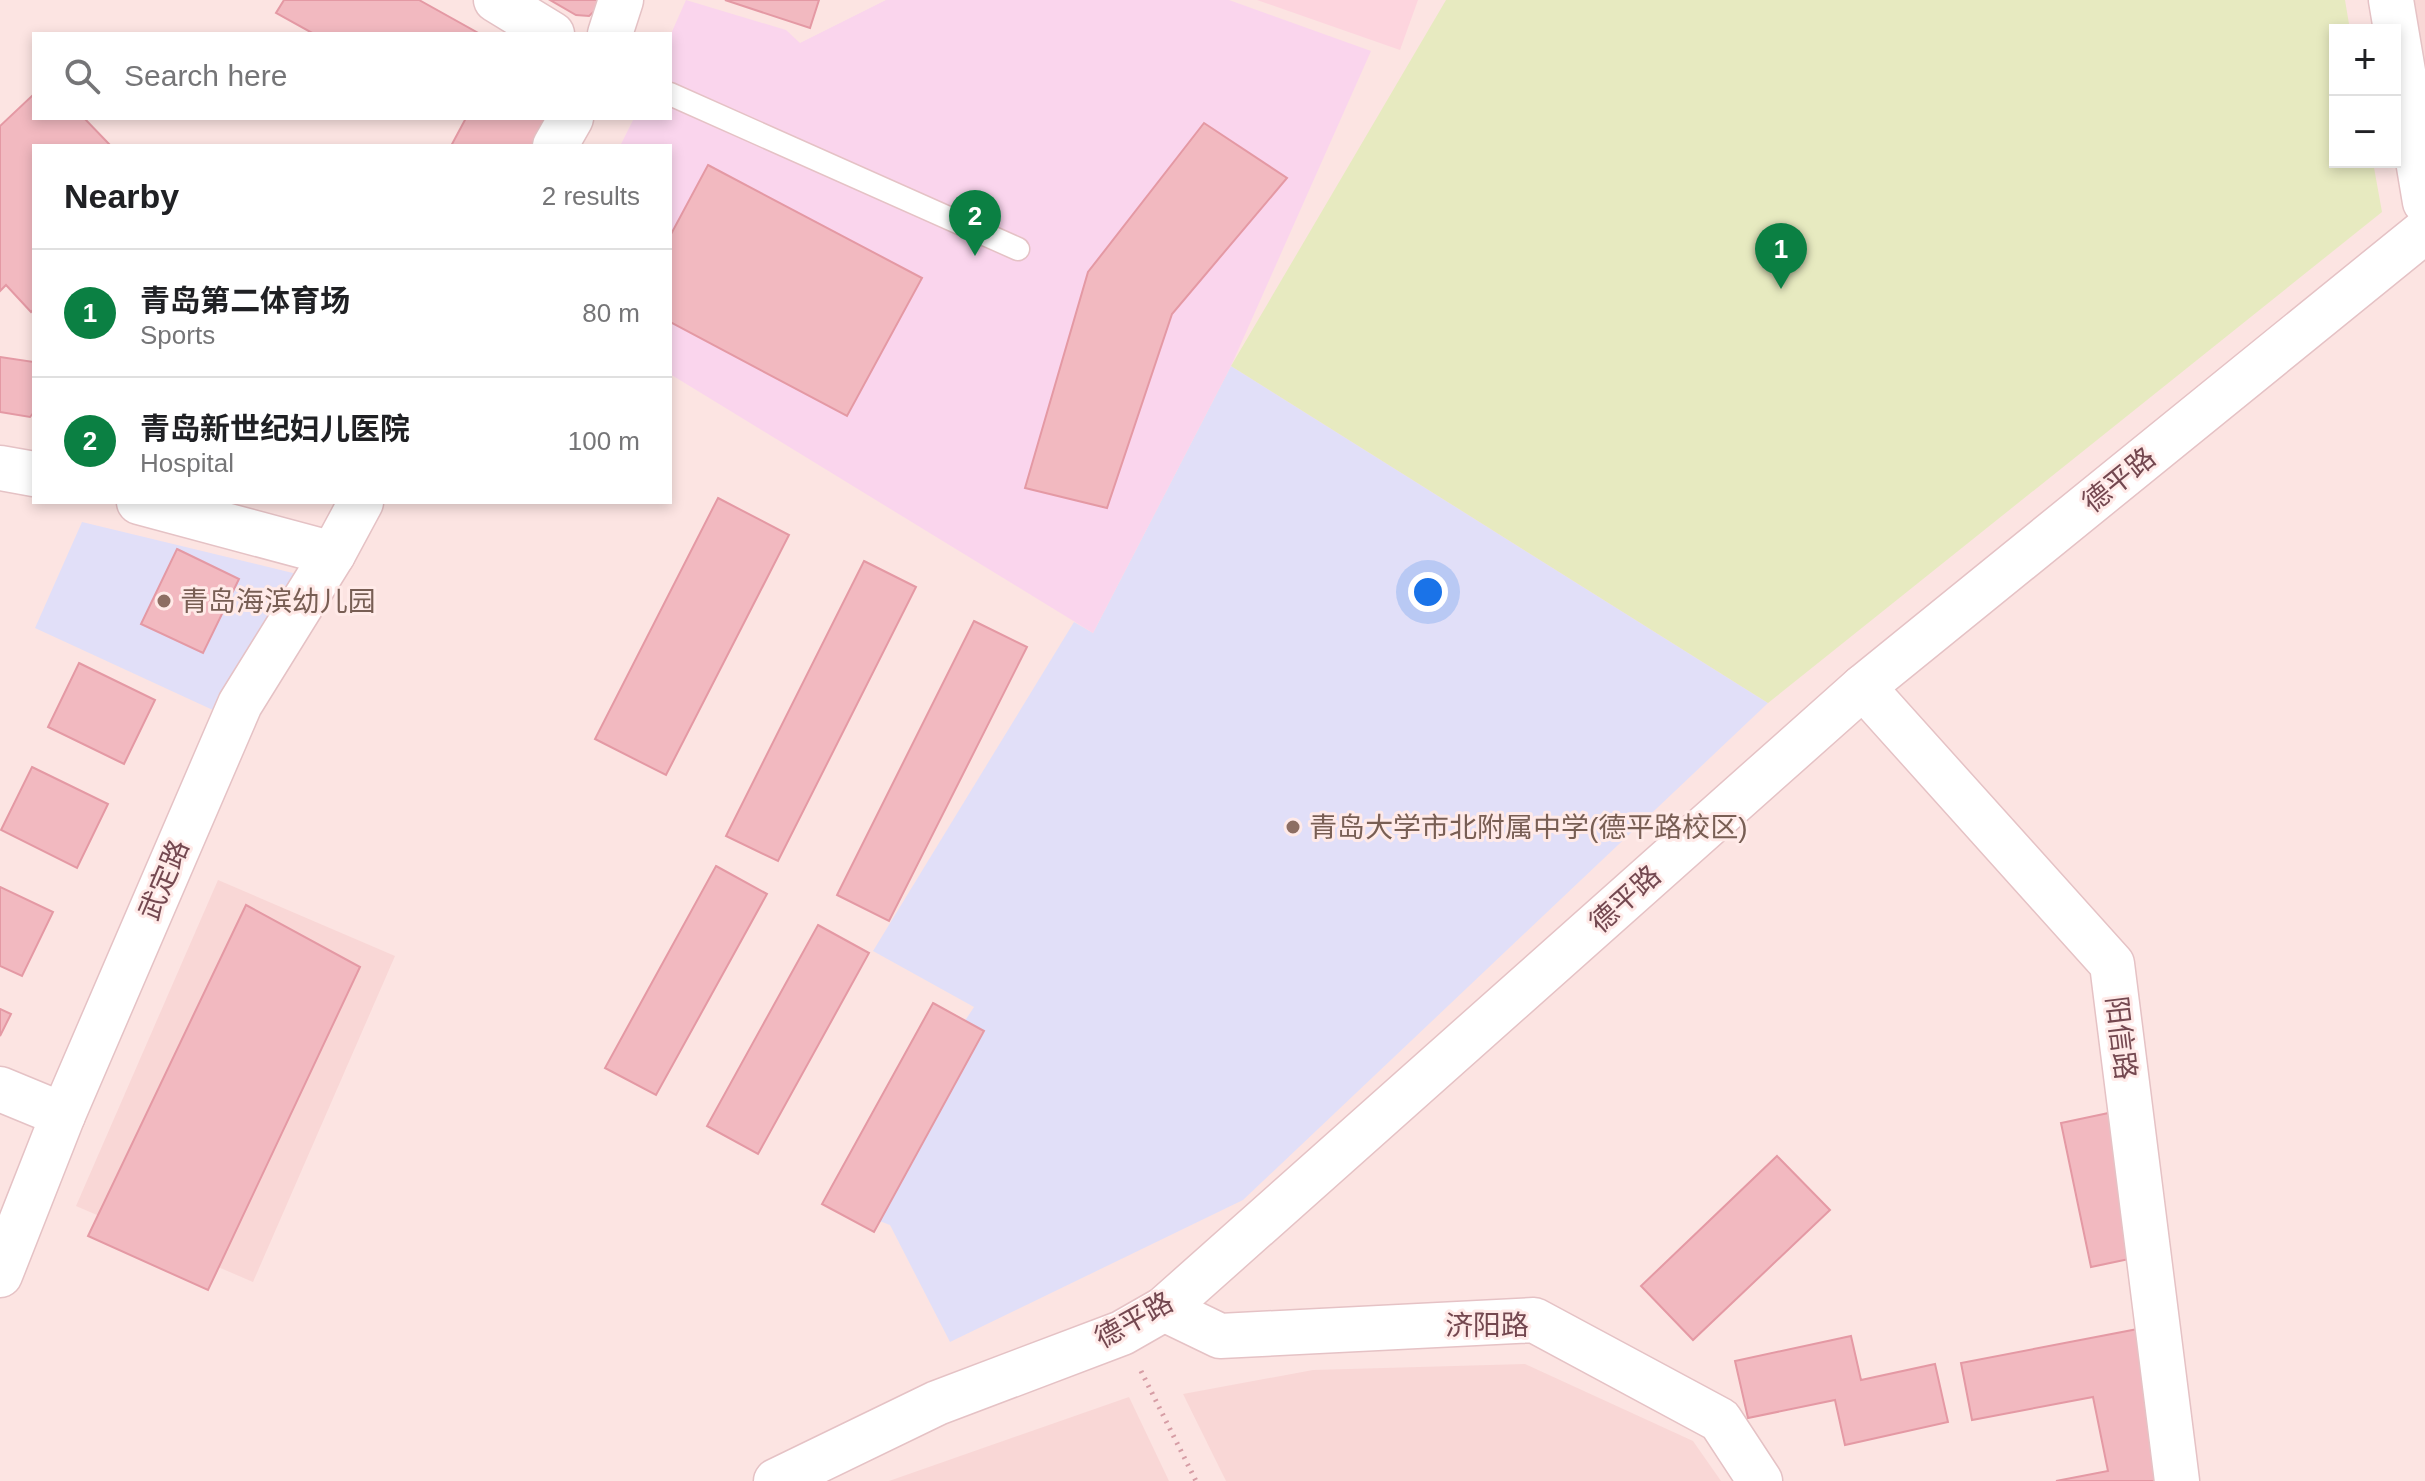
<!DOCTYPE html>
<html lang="en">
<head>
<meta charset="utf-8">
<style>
	:root { --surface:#fff; --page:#f2f2f2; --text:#202124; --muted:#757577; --line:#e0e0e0; --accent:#0b8043 }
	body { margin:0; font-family:Arial,"Noto Sans SC",sans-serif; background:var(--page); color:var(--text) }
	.controls { position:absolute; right:24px; top:24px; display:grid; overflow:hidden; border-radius:0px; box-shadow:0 4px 12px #0003 }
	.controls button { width:72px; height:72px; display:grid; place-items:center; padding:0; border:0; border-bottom:2px solid var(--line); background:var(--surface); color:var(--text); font:40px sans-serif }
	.you { position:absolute; left:1428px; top:592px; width:28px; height:28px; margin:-20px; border:6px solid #fff; border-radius:50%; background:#1a73e8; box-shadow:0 0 0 12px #1a73e833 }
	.badge { display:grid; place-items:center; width:52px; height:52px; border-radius:50%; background:var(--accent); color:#fff; font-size:26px; font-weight:700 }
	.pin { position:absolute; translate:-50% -66px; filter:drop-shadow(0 2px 4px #0008) }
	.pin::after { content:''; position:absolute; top:42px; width:28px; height:24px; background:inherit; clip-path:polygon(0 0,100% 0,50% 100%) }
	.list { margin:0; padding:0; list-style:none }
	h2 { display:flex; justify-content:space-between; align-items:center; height:104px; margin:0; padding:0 32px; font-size:34px }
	h2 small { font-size:26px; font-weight:400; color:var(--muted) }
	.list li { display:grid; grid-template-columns:52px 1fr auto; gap:24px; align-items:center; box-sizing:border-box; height:128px; padding:0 32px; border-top:2px solid var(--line) }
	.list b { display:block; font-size:30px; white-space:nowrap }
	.list p { margin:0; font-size:26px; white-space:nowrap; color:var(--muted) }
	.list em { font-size:26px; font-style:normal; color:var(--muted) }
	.icon { flex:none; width:44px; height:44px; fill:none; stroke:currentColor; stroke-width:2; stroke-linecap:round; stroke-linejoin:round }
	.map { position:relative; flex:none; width:2425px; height:1481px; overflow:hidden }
	.search { position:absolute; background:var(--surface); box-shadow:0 4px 12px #0003; left:32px; top:32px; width:640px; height:88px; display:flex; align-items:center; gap:20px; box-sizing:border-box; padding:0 28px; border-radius:0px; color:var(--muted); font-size:30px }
	.panel { position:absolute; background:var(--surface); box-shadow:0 4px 12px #0003; left:32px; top:144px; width:640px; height:360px; border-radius:0px }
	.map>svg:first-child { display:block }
	.residential { fill:#f9d7d6 }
	.commercial { fill:#fdd5de }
	.education { fill:#e1dff8 }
	.medical { fill:#fad5ed }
	.green { fill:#e7eac0 }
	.building { fill:#f2b9c0; stroke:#e499a4; stroke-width:2 }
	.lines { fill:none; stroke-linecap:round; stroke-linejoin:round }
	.service-casing { stroke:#e5c2c5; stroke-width:25 }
	.minor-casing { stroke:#e5c2c5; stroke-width:47 }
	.path { stroke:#d69da5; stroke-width:5; stroke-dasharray:2 6; stroke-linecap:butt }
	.service { stroke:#fff; stroke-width:22 }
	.minor { stroke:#fff; stroke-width:44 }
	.education-dot { fill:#8d6e63; stroke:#ffeae8; stroke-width:3 }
	.labels { text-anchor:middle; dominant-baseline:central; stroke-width:6; stroke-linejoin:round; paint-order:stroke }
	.street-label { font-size:28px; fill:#744850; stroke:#ffeae8 }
	.education-label { font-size:28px; fill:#785e54; stroke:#ffeae8; text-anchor:start }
</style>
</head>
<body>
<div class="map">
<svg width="2425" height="1481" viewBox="0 0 2425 1481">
	<rect width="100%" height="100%" fill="#fce4e2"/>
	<g class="residential">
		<polygon points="2407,0 2425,0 2425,96"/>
		<polygon points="218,880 395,956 253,1282 76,1206"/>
		<polygon points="1525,1364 1693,1441 1721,1481 1226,1481 1183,1394 1313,1370"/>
		<polygon points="1129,1397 1169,1481 889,1481"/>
	</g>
	<polygon class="commercial" points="1257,0 1418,0 1400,50"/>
	<g class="education">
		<polygon points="1231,366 1768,703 1243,1200 950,1342 890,1225 843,1207 974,1007 873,951 1074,622 1093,633"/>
		<polygon points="82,522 297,574 215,711 35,628"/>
	</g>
	<polygon class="medical" points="686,0 786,30 800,43 886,0 1229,0 1371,51 1231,366 1093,633 670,374 670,146 620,146 634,118 670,118 670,36"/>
	<polygon class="green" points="1446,0 2345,0 2350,30 2335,30 2335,162 2373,162 2382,212 1768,703 1231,366"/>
	<g class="building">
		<polygon points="284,0 419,0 480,34 314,34 276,13"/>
		<polygon points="550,0 601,0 599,7 589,16 576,15"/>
		<polygon points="725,0 819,0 810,28"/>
		<polygon points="34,94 34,118 84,118 111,146 34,146 34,309 31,312 6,285 0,291 0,126"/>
		<polygon points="466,118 559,118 544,146 451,146"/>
		<polygon points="1204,123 1287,178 1172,314 1107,508 1025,488 1088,272"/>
		<polygon points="708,165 922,278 847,416 670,322 670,236"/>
		<polygon points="0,357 34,362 34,412 30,417 0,412"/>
		<polygon points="718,498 789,535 666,775 595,739"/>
		<polygon points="177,549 239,579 203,653 141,624"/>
		<polygon points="864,561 916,587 778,861 726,836"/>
		<polygon points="974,621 1027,647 889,921 837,895"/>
		<polygon points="79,663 155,700 124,764 48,727"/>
		<polygon points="32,767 108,804 77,868 1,830"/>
		<polygon points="716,866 767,894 656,1095 605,1068"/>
		<polygon points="0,887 53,912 22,976 0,966"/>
		<polygon points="246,905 360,967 208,1290 88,1236"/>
		<polygon points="818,925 869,953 758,1154 707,1126"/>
		<polygon points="933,1003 984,1031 874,1232 822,1204"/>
		<polygon points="0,1009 11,1014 0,1036"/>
		<polygon points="2118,1111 2148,1255 2091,1267 2061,1123"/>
		<polygon points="1777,1156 1830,1210 1693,1340 1641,1286"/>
		<polygon points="2143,1328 2172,1481 2056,1481 2108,1471 2093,1397 1972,1420 1961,1363"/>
		<polygon points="1851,1336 1861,1380 1935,1364 1948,1422 1845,1445 1835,1400 1748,1418 1735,1361"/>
	</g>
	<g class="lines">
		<g class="service-casing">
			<polyline id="service" points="670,94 1018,249"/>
		</g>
		<g class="minor-casing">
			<g id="minor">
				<polyline points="496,0 552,34"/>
				<polyline points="2391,0 2425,202"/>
				<polyline points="610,34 621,0"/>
				<polyline points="555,146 571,118"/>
				<polyline points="0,468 34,474"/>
				<polyline points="139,502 333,554"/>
				<polyline points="1863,687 2112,964 2177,1481"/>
				<polyline points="0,1089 63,1115"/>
				<polyline points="0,1275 63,1115 240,704 333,554 361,502"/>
				<polyline points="1164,1309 1220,1336 1534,1320 1720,1420 1760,1481"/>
				<polyline points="776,1481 937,1403 1122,1333 1164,1309 1863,687 2425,231"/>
			</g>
		</g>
		<polyline class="path" points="1141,1371 1196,1481"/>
		<use href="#service" class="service"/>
		<use href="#minor" class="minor"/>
	</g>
	<g class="education-dot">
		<circle cx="164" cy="601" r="8"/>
		<circle cx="1293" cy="827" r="8"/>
	</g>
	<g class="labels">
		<g class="street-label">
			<text transform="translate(2119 480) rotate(-39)">德平路</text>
			<text transform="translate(164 880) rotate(-67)">武定路</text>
			<text transform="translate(1625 899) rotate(-42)">德平路</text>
			<text transform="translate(2121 1038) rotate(83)">阳信路</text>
			<text transform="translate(1134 1320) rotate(-29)">德平路</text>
			<text x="1487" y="1325">济阳路</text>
		</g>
		<g class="education-label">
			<text x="180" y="601">青岛海滨幼儿园</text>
			<text x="1309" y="827">青岛大学市北附属中学(德平路校区)</text>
		</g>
	</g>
</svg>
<div class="controls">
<button>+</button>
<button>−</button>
</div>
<div class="you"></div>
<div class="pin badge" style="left:1781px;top:289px">1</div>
<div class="pin badge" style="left:975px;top:256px">2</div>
<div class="search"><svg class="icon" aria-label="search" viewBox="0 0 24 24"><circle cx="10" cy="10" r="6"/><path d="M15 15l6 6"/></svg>Search here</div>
<section class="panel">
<h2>Nearby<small>2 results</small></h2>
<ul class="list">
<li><span class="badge">1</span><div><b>青岛第二体育场</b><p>Sports</p></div><em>80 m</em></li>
<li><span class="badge">2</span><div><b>青岛新世纪妇儿医院</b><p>Hospital</p></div><em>100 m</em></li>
</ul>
</section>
</div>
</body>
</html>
